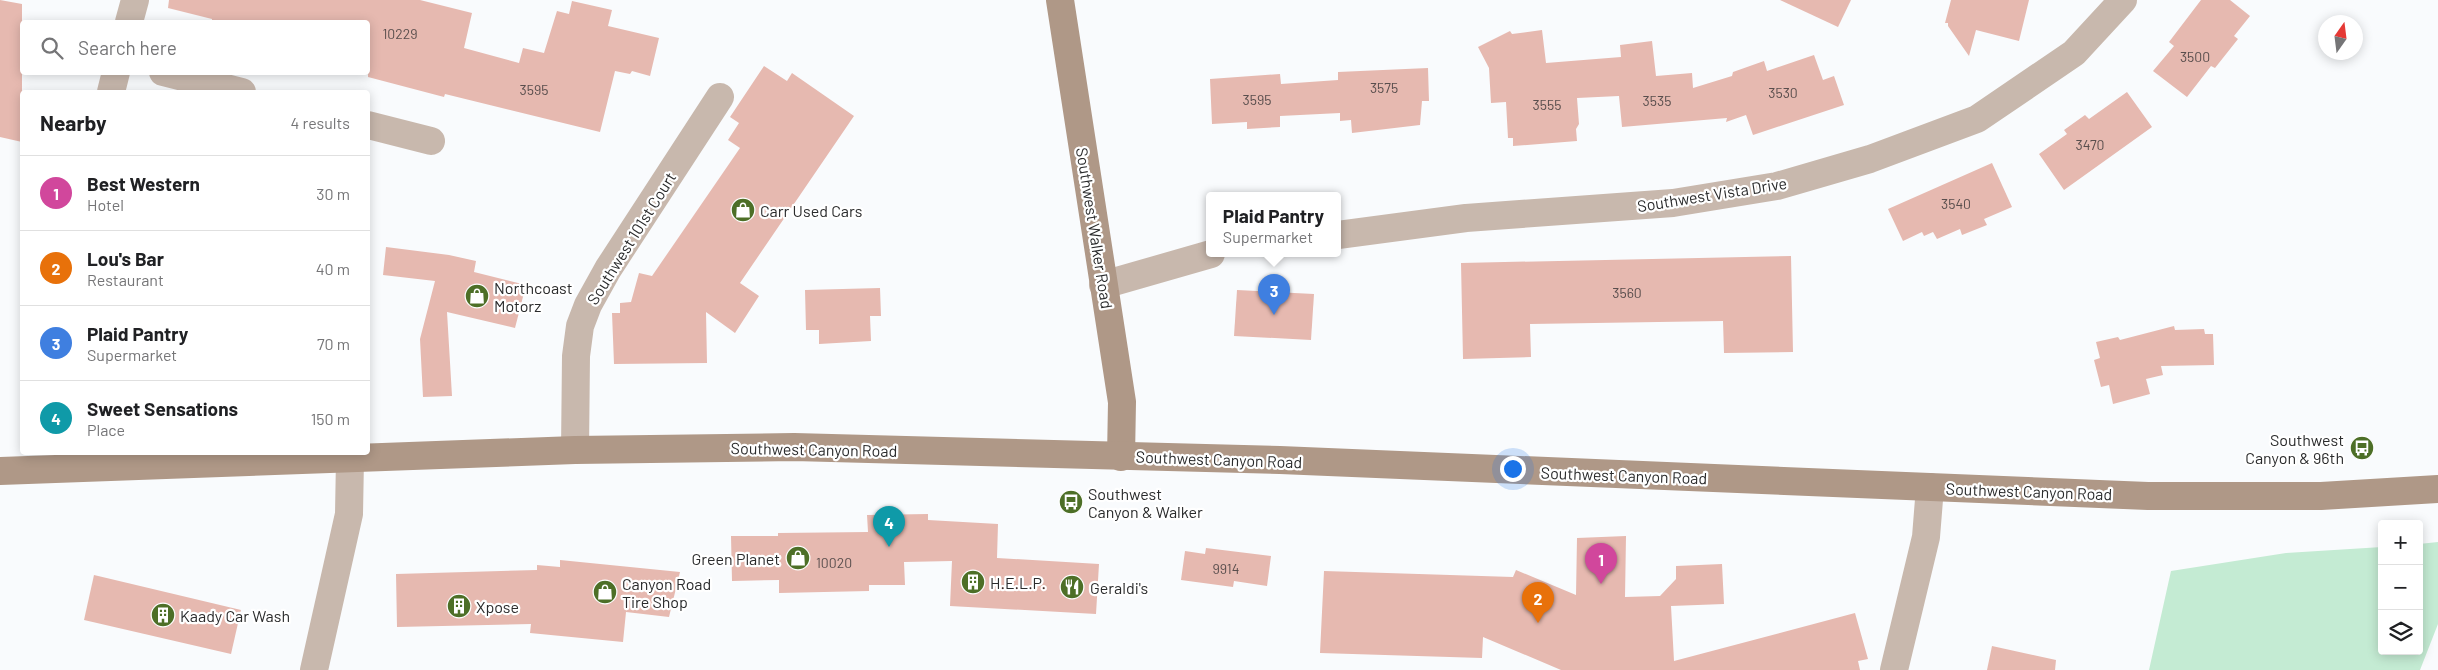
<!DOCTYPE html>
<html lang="en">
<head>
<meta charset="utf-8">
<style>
	:root { --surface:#fff; --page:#f6f6f6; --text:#202124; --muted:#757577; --line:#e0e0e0; --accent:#4d6f27 }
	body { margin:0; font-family:Barlow,sans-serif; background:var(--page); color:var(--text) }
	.controls { position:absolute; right:15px; bottom:15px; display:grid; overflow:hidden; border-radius:5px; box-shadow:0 2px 12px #0003 }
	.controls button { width:45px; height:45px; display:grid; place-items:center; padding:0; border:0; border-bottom:1px solid var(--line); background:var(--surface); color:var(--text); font:25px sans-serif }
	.compass { position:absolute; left:2318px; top:15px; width:45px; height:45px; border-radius:50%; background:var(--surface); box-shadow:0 2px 12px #0003; rotate:14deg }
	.you { position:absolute; left:1512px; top:468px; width:18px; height:18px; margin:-12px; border:4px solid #fff; border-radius:50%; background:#1a73e8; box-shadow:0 0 0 8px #1a73e833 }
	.badge { display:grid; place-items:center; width:32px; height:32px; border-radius:50%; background:var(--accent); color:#fff; font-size:16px; font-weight:700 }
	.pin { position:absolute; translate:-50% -41px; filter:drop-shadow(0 1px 2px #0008) }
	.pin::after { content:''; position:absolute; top:26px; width:18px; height:15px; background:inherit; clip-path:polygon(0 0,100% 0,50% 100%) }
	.popup { position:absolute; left:1206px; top:192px; width:135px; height:65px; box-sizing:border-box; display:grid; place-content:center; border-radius:5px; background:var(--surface); filter:drop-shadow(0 1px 4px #0005); font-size:16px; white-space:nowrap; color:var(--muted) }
	.popup b { font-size:19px; color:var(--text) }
	.popup::after { content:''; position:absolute; left:50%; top:100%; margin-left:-10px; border:10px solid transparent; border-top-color:var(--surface) }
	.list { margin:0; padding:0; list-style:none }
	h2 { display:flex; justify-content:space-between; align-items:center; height:65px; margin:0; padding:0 20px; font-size:21px }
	h2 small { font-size:16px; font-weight:400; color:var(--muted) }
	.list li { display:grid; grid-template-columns:32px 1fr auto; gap:15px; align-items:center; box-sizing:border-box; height:75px; padding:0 20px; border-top:1px solid var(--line) }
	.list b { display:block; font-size:19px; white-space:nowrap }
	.list p { margin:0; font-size:16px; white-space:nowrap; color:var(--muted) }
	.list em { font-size:16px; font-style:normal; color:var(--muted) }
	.icon { flex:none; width:28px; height:28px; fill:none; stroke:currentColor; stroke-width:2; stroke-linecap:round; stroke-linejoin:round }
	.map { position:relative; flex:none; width:2438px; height:670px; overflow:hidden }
	.search { position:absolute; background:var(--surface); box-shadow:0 2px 12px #0003; left:20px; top:20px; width:350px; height:55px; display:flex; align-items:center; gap:12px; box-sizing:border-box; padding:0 18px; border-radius:5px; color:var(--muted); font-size:19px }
	.panel { position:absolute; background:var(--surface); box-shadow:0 2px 12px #0003; left:20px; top:90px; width:350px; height:365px; border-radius:5px }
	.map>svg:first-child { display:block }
	.green { fill:#c4ebd3 }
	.building { fill:#e6b9b0 }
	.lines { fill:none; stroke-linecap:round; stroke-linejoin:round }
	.minor { stroke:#c8b8ad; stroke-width:28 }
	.secondary { stroke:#af9887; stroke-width:28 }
	.labels { text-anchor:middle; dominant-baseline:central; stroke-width:4.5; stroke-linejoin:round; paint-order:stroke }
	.number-label { font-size:14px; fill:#594e4d }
	.street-label { font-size:16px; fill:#2a2b2c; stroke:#fff }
	.poi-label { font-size:16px; fill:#2a2b2c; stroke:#fff; text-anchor:start }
</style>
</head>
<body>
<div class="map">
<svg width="2438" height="670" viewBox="0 0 2438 670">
	<rect width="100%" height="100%" fill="#f9fbfd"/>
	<polygon class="green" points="2438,542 2438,624 2420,670 2149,670 2171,571 2286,553 2382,547 2382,651 2419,651 2419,544"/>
	<g class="building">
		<polygon points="0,0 22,4 22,142 0,137"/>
		<polygon points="169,0 420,0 472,13 464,48 519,63 523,48 544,53 557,11 569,14 572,1 612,10 608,26 659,38 650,76 632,71 630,74 615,71 600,132 445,94 444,97 368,77 368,22 212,22 212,19 168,8"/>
		<polygon points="1780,0 1851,0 1838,27"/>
		<polygon points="1951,0 2029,0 2019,41 1976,30 1969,56 1948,26 1948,23 1945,23"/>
		<polygon points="2201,0 2230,0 2250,16 2234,36 2238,39 2215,68 2211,66 2187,97 2153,71 2174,46 2169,42"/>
		<polygon points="1542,30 1546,63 1621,57 1620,45 1652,41 1656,76 1692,73 1693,88 1732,76 1733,72 1764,61 1767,71 1814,55 1823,80 1834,76 1844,105 1753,135 1746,115 1726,122 1727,118 1622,127 1619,96 1577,98 1579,124 1576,129 1577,141 1513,146 1513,138 1508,138 1506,102 1491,103 1489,68 1478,47 1510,31 1512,34"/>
		<polygon points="764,66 787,81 792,73 854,116 740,283 759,296 735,333 706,312 707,363 614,364 612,313 620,313 620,303 631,302 639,273 652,276 740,148 728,140 739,123 730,117"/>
		<polygon points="1428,68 1429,101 1422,101 1420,125 1352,133 1351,120 1340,121 1340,113 1280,116 1280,127 1247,129 1247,122 1212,124 1210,79 1280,74 1281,84 1338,80 1338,72"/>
		<polygon points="2127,92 2152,127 2064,190 2039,154 2067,134 2064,130 2085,115 2089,119"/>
		<polygon points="1992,163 2012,207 1984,219 1987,225 1962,235 1960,229 1937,239 1933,232 1924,236 1922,232 1903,241 1888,209"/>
		<polygon points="386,247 449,255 476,261 474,272 526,285 515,328 447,312 452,396 423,397 420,339 435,281 383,275"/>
		<polygon points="1791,256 1793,352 1724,353 1723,321 1530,324 1531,357 1463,359 1461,263"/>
		<polygon points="880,288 881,316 870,316 871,341 819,344 819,330 806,330 805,290"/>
		<polygon points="1237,290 1314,294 1311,340 1234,336"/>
		<polygon points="2174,326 2175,330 2204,329 2205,334 2213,334 2214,365 2161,366 2163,375 2146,379 2150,394 2113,404 2109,385 2101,387 2094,360 2100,358 2096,342 2118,337 2120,340"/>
		<polygon points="928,514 928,520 998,524 997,558 1099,564 1096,614 950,606 952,561 904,562 905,585 869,585 869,591 779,593 779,580 732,581 731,536 778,536 778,533 868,532 867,515"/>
		<polygon points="1626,536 1625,597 1660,596 1676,579 1676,566 1722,564 1724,604 1671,606 1674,661 1855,613 1868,659 1858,661 1860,670 1561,670 1483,637 1482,658 1320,653 1324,571 1513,577 1516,570 1576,595 1577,538"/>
		<polygon points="1206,548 1271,556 1267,586 1234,581 1233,587 1181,580 1185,551 1205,554"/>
		<polygon points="560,560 680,572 669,617 626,612 623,642 530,633 531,624 397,627 396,574 537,570 537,565 560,567"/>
		<polygon points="94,575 241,610 231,654 84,620"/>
		<polygon points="1992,646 2056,660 2055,670 1987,670"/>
	</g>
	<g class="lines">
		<g class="minor">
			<polyline points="129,22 135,0"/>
			<polyline points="163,72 242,92"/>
			<polyline points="111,92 116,72"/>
			<polyline points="368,125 431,141"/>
			<polyline points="1338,235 1466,218 1673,203 1777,186 1870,159 1977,119 2074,53 2123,0"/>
			<polyline points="1103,285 1211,254"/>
			<polyline points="575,450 576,356 580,326 588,305 608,269 720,97"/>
			<polyline points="314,670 349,514 350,459"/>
			<polyline points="1894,670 1926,537 1930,487"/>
		</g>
		<g class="secondary">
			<polyline points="1060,0 1122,402 1121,457"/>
			<polyline points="0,471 575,450 794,447 1280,460 2148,496 2321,496 2438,489"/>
		</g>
	</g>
	<defs>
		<g id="shop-disc" transform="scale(1.25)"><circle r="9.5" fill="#4d6f27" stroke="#fff"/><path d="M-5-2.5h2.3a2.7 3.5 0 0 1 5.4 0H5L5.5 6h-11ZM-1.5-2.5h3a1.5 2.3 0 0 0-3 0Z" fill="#fff"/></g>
		<g id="bus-disc" transform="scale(1.25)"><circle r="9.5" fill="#4d6f27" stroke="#fff"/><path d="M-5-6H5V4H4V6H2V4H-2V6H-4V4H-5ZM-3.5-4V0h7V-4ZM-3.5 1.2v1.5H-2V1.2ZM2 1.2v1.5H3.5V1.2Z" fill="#fff"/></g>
		<g id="building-disc" transform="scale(1.25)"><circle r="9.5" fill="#4d6f27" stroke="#fff"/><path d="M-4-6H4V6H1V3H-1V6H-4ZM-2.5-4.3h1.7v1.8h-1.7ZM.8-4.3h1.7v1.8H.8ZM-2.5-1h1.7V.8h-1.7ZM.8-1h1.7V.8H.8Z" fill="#fff"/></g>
		<g id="restaurant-disc" transform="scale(1.25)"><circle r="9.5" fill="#4d6f27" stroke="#fff"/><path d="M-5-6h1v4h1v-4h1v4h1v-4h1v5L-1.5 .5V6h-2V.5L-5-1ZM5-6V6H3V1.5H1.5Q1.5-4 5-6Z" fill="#fff"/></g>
	</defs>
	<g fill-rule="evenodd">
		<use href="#shop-disc" x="743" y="210"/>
		<use href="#shop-disc" x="477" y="296"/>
		<use href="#bus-disc" x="2362" y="448"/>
		<use href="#bus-disc" x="1071" y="502"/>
		<use href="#shop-disc" x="798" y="558"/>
		<use href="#building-disc" x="973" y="582"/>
		<use href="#restaurant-disc" x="1072" y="587"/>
		<use href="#shop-disc" x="605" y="592"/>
		<use href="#building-disc" x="459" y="606"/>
		<use href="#building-disc" x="163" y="615"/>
	</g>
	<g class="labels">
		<g class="number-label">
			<text x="400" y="33">10229</text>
			<text x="2195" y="56">3500</text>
			<text x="1384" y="87">3575</text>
			<text x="534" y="89">3595</text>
			<text x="1783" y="92">3530</text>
			<text x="1257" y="99">3595</text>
			<text x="1657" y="100">3535</text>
			<text x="1547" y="104">3555</text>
			<text x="2090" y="144">3470</text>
			<text x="1956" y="203">3540</text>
			<text x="1627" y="292">3560</text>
			<text x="834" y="562">10020</text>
			<text x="1226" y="568">9914</text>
		</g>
		<g class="street-label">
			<text transform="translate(1712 194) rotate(-9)">Southwest Vista Drive</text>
			<text transform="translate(1095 228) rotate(81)">Southwest Walker Road</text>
			<text transform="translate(631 238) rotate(-58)">Southwest 101st Court</text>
			<text transform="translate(814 449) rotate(1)">Southwest Canyon Road</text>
			<text transform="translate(1219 459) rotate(2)">Southwest Canyon Road</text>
			<text transform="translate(1624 475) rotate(2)">Southwest Canyon Road</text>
			<text transform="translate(2029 491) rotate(2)">Southwest Canyon Road</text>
		</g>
		<g class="poi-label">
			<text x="760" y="210">Carr Used Cars</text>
			<text x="494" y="287">Northcoast<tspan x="494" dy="18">Motorz</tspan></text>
			<text x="2344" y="439" text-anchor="end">Southwest<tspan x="2344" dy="18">Canyon &amp; 96th</tspan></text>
			<text x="1088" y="493">Southwest<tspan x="1088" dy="18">Canyon &amp; Walker</tspan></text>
			<text x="780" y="558" text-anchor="end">Green Planet</text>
			<text x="990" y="582">H.E.L.P.</text>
			<text x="622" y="583">Canyon Road<tspan x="622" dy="18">Tire Shop</tspan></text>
			<text x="1090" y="587">Geraldi's</text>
			<text x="476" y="606">Xpose</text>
			<text x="180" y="615">Kaady Car Wash</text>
		</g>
	</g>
</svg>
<div class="controls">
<button>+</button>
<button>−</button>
<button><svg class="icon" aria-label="layers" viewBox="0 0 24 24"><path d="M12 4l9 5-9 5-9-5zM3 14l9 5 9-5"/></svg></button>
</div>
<svg class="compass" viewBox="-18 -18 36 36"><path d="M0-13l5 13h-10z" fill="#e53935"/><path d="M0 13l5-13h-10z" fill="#757577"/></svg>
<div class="you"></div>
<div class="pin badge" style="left:1601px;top:584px;background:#d1479c">1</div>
<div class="pin badge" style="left:1538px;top:623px;background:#e8710a">2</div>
<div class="pin badge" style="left:1274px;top:315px;background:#3f7fe0">3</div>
<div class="popup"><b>Plaid Pantry</b>Supermarket</div>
<div class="pin badge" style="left:889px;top:547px;background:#0f9aa8">4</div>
<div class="search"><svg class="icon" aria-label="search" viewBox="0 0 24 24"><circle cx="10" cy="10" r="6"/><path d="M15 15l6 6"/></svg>Search here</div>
<section class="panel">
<h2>Nearby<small>4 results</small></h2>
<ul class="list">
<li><span class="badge" style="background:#d1479c">1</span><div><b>Best Western</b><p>Hotel</p></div><em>30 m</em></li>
<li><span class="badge" style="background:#e8710a">2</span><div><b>Lou's Bar</b><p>Restaurant</p></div><em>40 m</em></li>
<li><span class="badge" style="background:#3f7fe0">3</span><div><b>Plaid Pantry</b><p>Supermarket</p></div><em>70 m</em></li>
<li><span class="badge" style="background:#0f9aa8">4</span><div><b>Sweet Sensations</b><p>Place</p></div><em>150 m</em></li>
</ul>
</section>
</div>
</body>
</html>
